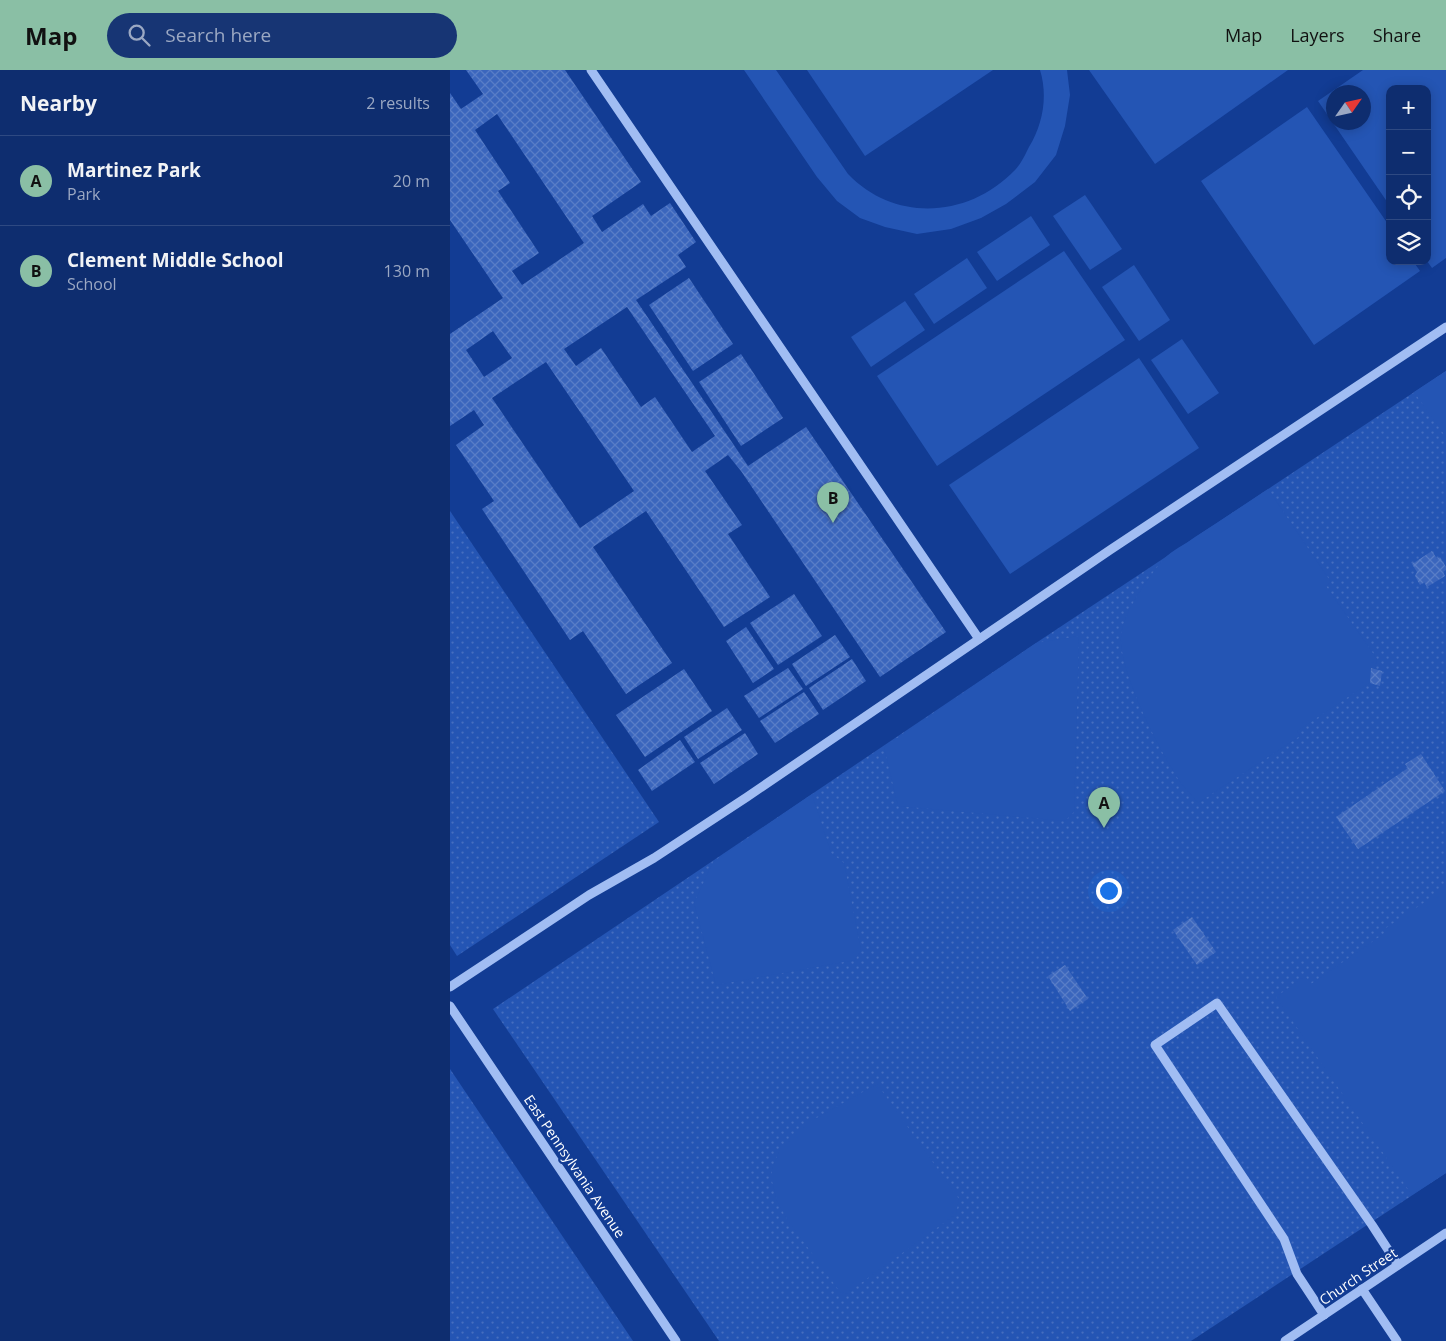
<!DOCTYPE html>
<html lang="en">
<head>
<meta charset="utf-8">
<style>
	:root { --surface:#0e2d6f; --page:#173574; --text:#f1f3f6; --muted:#9ba8c3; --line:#2e4982; --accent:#8abfa5 }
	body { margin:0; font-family:"Open Sans",sans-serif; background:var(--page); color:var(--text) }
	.controls { position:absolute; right:15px; top:15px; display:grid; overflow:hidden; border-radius:10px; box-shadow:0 2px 12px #0003 }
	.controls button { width:45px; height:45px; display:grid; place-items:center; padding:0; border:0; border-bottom:1px solid var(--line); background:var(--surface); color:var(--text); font:25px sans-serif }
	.compass { position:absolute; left:876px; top:15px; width:45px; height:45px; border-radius:50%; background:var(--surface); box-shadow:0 2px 12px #0003; rotate:56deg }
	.you { position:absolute; left:658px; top:820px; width:18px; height:18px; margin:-12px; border:4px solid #fff; border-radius:50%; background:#1a73e8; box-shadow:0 0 0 8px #1a73e833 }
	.badge { display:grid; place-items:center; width:32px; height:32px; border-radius:50%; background:var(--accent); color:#111; font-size:16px; font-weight:700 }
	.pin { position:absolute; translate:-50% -41px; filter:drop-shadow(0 1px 2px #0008) }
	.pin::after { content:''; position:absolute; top:26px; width:18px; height:15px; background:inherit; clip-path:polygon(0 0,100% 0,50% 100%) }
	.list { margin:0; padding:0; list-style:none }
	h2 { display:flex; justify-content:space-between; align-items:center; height:65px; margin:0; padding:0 20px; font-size:21px }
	h2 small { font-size:16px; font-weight:400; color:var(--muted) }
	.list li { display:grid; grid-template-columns:32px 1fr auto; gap:15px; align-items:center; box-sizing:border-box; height:90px; padding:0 20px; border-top:1px solid var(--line) }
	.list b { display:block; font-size:19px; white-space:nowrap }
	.list p { margin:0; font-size:16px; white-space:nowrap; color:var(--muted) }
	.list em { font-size:16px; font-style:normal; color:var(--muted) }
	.icon { flex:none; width:28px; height:28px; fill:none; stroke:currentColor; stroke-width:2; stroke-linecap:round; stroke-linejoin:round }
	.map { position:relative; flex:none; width:996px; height:1271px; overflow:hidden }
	header { display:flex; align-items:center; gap:30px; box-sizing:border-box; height:70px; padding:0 25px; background:var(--accent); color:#111 }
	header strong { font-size:24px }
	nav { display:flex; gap:28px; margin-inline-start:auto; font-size:18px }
	.search { width:350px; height:45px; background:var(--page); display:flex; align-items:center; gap:12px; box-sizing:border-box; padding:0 18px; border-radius:28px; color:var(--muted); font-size:19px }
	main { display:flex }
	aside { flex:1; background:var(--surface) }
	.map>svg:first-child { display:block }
	.grass { fill:url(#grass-dots) }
	.pitch { fill:#2455b4; fill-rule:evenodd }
	.building { fill:url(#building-cross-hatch); fill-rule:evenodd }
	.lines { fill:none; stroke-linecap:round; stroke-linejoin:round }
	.minor { stroke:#a1bdf3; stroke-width:9 }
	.labels { text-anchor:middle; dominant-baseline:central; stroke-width:4.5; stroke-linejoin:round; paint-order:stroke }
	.street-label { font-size:14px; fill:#fff; stroke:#123c94 }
</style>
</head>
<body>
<header>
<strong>Map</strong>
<div class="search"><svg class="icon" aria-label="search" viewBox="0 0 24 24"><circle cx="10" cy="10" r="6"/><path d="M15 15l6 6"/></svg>Search here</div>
<nav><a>Map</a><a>Layers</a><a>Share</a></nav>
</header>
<main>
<aside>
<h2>Nearby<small>2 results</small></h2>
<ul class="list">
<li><span class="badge">A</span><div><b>Martinez Park</b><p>Park</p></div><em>20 m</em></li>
<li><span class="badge">B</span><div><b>Clement Middle School</b><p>School</p></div><em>130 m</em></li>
</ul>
</aside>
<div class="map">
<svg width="996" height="1271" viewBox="0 0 996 1271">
	<defs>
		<pattern id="grass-dots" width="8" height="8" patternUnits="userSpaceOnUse" patternTransform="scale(1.25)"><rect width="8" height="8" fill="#2455b4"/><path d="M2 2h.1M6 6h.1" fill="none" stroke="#456ebf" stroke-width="1.8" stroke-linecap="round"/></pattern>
		<pattern id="building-cross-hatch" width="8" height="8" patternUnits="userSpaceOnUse" patternTransform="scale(1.25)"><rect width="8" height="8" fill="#3b66bd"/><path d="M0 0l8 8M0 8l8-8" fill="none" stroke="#587dc7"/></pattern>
	</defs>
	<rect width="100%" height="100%" fill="#123c94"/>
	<g class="grass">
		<polygon points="996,301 996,1103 741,1271 269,1271 43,939 586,573"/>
		<polygon points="0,441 209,752 7,886 0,875"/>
		<polygon points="0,999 183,1271 0,1271"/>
	</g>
	<g class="pitch">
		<path d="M 294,0 L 326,0 L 398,104 C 445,153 519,148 565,100 C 571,94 575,85 579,77 C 593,54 598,26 590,0 L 617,0 L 620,25 L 615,56 L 606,85 L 585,112 L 556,134 L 531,148 L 501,159 L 467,164 L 435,157 L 410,148 L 387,131 L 367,107 Z"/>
		<polygon points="357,0 543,0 415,86"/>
		<polygon points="639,0 838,0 705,94"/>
		<path d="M 913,0 L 996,0 L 996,188 L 982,198 L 977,191 L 977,19 L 940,19 L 940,136 L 868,31 ZM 884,22 L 914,22 L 914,52 L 884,52 Z"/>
		<polygon points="857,37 940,157 940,191 963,191 970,201 864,275 751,111"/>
		<polygon points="635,125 672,179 640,200 603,146"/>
		<polygon points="581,146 600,175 547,211 527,182"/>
		<polygon points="614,181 675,270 487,396 427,306"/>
		<polygon points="517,188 537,218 484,254 464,224"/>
		<polygon points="684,195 720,250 689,271 652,217"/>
		<polygon points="455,231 475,260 421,297 401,267"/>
		<polygon points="732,269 769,323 738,344 701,290"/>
		<polygon points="689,288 749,378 560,504 499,415"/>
		<polygon points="996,301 996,367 964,322"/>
		<path d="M 818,419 L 881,512 L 876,516 L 927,589 L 922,611 L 847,661 L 850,666 L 748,733 C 743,727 737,720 731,713 C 711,684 669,602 671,567 C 672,544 699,506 714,489 C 722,480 736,474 745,467 C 770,451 794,435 818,419 Z"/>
		<polygon points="629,566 624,742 615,751 448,736 434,677 586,573"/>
		<polygon points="362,724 381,783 394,793 411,880 405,890 266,915 244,833 263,792"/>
		<polygon points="996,818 996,1103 962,1125 826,927 855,906 861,914 935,863 933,860"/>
		<polygon points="427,1014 509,1129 506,1144 393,1226 337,1149 327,1131 322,1111 322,1099 330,1079 363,1050"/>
	</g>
	<g class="building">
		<path d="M 16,0 L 115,0 L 191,112 L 142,146 L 152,162 L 193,134 L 201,146 L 220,133 L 246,172 L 228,185 L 236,197 L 186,230 L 298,396 L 356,357 L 496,562 L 430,607 L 291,401 L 278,385 L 255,401 L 292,455 L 278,464 L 320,527 L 274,557 L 196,441 L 143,477 L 222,593 L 176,624 L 133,561 L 120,570 L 32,439 L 44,431 L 6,375 L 34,355 L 24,340 L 0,356 L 0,264 L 53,228 L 0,150 L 0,23 L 11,39 L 33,24 ZM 47,44 L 134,173 L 72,215 L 62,201 L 89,183 L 48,121 L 60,113 L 25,60 ZM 177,237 L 265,366 L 242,382 L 205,327 L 191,337 L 151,278 L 126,296 L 114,279 ZM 43,261 L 62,288 L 34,307 L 16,280 ZM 96,292 L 184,421 L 130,458 L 42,328 Z"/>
		<polygon points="239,208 283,274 243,301 199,235"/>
		<polygon points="291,284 333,348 291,376 249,312"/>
		<polygon points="982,481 987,489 990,487 996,497 996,500 993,502 995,506 977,517 974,512 970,515 965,506 967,502 962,494"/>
		<polygon points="344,524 372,566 328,595 300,553"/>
		<polygon points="296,557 324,599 303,613 276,571"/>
		<polygon points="385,565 400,587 356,616 342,594"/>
		<polygon points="402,589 416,611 373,640 359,618"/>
		<polygon points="338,598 353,619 309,648 294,626"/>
		<polygon points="921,598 932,601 930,616 920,613"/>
		<polygon points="234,599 262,641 195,687 166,645"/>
		<polygon points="354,622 369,644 325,673 310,651"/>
		<polygon points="277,638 292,660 248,689 234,667"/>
		<polygon points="295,663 308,684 264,714 250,693"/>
		<polygon points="230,670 245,692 202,721 188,700"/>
		<polygon points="971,684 995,721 908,779 886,747 958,698 955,694"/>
		<polygon points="742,847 766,882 747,895 723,860"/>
		<polygon points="615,895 638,929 620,941 598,906"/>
	</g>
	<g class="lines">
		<g class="minor">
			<polyline points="141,0 529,569"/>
			<polyline points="0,917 139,825 204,788 297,727 660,480 996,257"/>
			<polyline points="0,936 226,1271"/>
			<polyline points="912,1219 947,1271"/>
			<polyline points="874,1245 847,1204 834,1169 705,975 767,933 922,1155 948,1195"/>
			<polyline points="835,1271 996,1163"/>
		</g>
	</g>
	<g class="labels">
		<g class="street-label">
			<text transform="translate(125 1096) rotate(56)">East Pennsylvania Avenue</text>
			<text transform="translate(908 1206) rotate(-34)">Church Street</text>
		</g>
	</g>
</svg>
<div class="controls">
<button>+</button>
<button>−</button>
<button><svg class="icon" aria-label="locate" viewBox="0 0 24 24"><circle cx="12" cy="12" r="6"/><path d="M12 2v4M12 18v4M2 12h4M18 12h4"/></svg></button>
<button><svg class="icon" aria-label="layers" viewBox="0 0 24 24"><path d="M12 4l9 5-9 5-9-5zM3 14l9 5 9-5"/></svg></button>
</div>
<svg class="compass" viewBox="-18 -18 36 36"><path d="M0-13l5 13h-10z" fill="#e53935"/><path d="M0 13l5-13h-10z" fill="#9ba8c3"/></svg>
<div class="you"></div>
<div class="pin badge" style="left:654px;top:758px">A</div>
<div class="pin badge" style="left:383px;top:453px">B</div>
</div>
</main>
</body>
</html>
